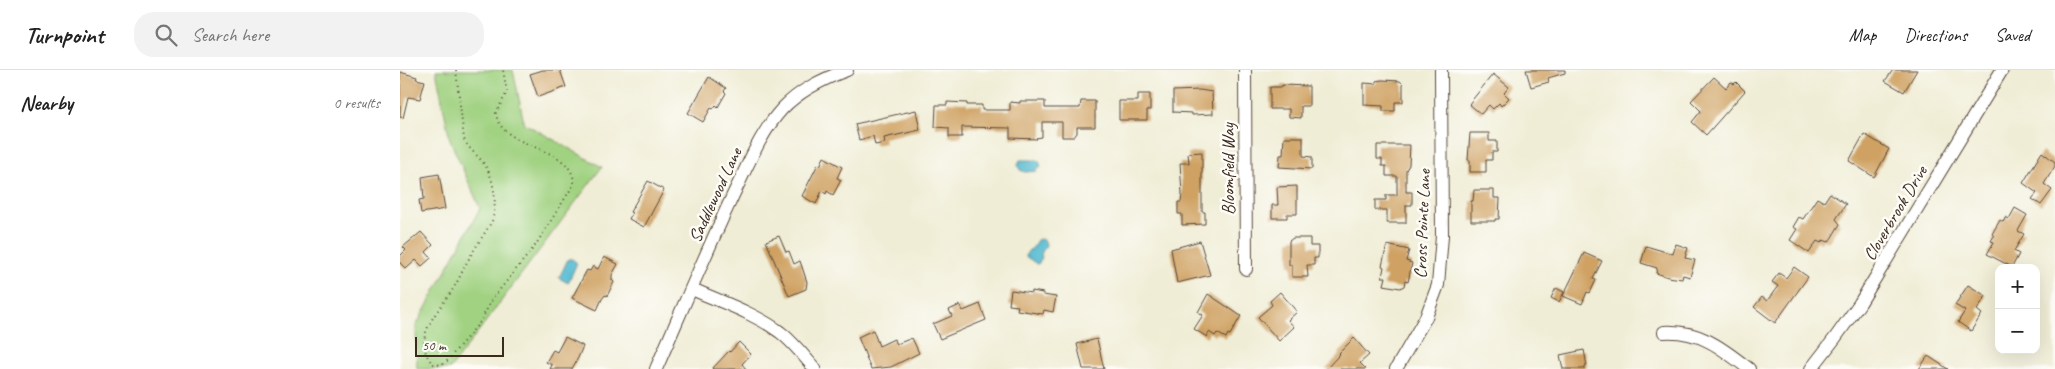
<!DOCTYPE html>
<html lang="en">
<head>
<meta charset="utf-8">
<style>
	:root { --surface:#fff; --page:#f2f2f2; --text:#222; --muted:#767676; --line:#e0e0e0 }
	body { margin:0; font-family:Caveat,sans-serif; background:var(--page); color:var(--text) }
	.controls { position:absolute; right:15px; bottom:15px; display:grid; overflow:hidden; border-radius:10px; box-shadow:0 5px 20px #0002 }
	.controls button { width:45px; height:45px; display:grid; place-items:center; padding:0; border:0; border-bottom:1px solid var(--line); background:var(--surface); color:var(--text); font:25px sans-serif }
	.scale { position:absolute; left:15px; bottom:12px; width:89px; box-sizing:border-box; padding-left:5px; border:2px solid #3b2a1e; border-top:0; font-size:14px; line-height:18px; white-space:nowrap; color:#3b2a1e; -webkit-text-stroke:4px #fdfcf7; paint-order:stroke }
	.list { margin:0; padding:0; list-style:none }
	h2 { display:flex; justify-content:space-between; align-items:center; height:65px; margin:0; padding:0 20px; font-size:21px }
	h2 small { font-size:16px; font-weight:400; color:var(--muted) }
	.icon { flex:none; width:28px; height:28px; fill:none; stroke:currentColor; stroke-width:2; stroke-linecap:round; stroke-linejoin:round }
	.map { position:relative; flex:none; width:1655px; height:299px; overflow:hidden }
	header { display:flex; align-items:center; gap:30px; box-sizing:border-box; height:70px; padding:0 25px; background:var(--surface); border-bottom:1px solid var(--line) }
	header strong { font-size:24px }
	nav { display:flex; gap:28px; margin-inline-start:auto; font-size:18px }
	.search { width:350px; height:45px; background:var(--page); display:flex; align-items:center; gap:12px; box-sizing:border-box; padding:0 18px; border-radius:20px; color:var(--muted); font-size:19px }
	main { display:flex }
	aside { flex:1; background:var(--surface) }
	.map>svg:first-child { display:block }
	.green { fill:#a0d281; stroke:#6e7e50 }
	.water { fill:#54bbd1; stroke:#487278 }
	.building { fill:#cfa162 }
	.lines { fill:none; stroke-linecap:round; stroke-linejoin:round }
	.minor-casing { stroke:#56473a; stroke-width:14 }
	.path { stroke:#56473a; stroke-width:2; stroke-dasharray:1 4; stroke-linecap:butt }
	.minor { stroke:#fff; stroke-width:12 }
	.labels { text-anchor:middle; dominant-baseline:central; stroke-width:5; stroke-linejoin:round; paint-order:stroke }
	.street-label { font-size:18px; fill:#3b2a1e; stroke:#fdfcf7 }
</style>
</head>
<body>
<header>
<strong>Turnpoint</strong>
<div class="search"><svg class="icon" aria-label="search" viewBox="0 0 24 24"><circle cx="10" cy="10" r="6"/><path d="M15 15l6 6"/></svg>Search here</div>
<nav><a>Map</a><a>Directions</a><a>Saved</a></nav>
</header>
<main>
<aside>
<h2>Nearby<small>0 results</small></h2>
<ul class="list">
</ul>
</aside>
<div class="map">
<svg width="1655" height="299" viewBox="0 0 1655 299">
	<rect width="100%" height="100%" fill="#fdfcf7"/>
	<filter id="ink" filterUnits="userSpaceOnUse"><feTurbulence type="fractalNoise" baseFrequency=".02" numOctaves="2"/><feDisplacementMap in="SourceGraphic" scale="10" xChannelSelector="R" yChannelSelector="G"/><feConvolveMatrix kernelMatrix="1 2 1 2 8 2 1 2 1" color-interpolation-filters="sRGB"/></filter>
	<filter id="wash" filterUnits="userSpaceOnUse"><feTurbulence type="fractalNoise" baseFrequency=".0096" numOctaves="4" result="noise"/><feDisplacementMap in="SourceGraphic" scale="20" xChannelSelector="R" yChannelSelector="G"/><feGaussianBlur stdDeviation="1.12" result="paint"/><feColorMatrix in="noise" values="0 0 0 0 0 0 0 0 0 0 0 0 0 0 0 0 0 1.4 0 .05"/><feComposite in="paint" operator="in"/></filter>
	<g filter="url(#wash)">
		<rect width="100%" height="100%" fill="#f0edd6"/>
		<polygon class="green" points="36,0 113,0 124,53 202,97 50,299 17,299 16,256 80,138 50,70"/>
		<g class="water">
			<polygon points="620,90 638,90 641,96 637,101 625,102 620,100 618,95"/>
			<polygon points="640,169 645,171 646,175 641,184 642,187 639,193 637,194 625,186 629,180 632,179 637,170"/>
			<polygon points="168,189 172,189 177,193 168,213 159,208"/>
		</g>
		<g id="blocks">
			<g class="building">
				<polygon points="143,0 160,0 166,17 138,27 130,4"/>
				<polygon points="1126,0 1165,0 1165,3 1148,8 1149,12 1131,17"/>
				<polygon points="1493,0 1517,0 1504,22 1485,11"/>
				<polygon points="0,2 17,7 16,9 25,11 20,29 8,27 3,48 0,47"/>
				<polygon points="1093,4 1109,17 1104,23 1109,28 1101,36 1099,33 1093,39 1089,35 1081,44 1069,34"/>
				<polygon points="309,7 326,18 324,21 326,23 318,37 316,35 313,39 311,38 303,52 288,43"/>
				<polygon points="1314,7 1326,18 1331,12 1334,14 1336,12 1345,21 1306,65 1292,52 1301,41 1291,31"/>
				<polygon points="982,10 1000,11 1003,14 1003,32 995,32 995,41 983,41 983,36 964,35 964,13 976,14 976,11"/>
				<polygon points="882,15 909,16 909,36 901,36 901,48 889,47 889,39 870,39 870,17 882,17"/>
				<polygon points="800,20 812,22 813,44 792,45 792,43 773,42 773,21"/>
				<polygon points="738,24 750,24 750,40 747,40 747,50 719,50 719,31 738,31"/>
				<polygon points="620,31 645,31 645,38 680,38 681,31 695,31 695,57 677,57 677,63 674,67 662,67 662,52 642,52 642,67 636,68 637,69 610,68 610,58 562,57 562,67 549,67 549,58 535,57 536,35 547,35 547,32 567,33 567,35 582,35 582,40 610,40 610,32 620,33"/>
				<polygon points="516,40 520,60 484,68 485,73 475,75 473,66 459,70 455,54"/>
				<polygon points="1070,63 1089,63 1089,71 1097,71 1097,82 1092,82 1092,90 1086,90 1086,102 1070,102 1070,90 1068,90"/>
				<polygon points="1464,64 1489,79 1474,107 1449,91"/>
				<polygon points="884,67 903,67 903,86 912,87 912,99 879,97 880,85 883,85"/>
				<polygon points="977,75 1010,75 1009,95 1006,100 1006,122 1012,122 1012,135 1006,135 1006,153 987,153 987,140 975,140 975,130 986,130 986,125 997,125 997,106 986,106 986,96 982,96 982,89 977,89"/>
				<polygon points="802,82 802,142 805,142 805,154 782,155 782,144 778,144 778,132 781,132 782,124 780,93 789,93 788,83"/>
				<polygon points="1642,82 1655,92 1655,96 1644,114 1652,120 1641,135 1632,129 1637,123 1623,113"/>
				<polygon points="424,87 442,97 437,108 441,110 433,125 427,121 426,124 422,121 416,134 402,126 418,94 420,96"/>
				<polygon points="39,104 45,139 21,143 19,130 24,129 22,107"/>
				<polygon points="248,111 264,120 244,157 229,149 232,143 230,142"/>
				<polygon points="897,116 897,144 887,144 887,148 872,148 872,135 878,135 877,117"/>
				<polygon points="1074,120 1094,120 1094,128 1100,128 1099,149 1095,149 1095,151 1071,151 1071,131 1073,131"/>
				<polygon points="1430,123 1446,134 1436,149 1440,154 1429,172 1423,170 1421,173 1417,171 1409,183 1390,170 1397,159 1393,157 1399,147 1403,149 1417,128 1424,132"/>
				<polygon points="1615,138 1627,145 1618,161 1624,164 1614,181 1619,184 1612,197 1587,184 1594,172 1591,171 1594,166 1592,164 1600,150 1603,152 1606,147 1609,149"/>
				<polygon points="21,162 33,175 26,182 31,188 22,196 16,190 6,199 0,193 0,186 6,180 3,177"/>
				<polygon points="379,166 386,182 389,181 394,194 400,191 407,212 406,219 389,226 366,171"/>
				<polygon points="893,168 910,168 910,176 918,176 918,188 914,188 914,195 907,195 908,207 892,207 892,195 889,195 889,171"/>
				<polygon points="800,171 810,205 777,213 771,179"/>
				<polygon points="1276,174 1288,178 1285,188 1295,190 1290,207 1283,205 1282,209 1268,207 1256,203 1257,198 1241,193 1246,176 1273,184"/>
				<polygon points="987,175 1009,180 1006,191 1012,193 1008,212 1005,211 1004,216 1000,218 984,215 986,207 982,207 984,197 982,196"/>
				<polygon points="1184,183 1202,191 1193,209 1196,210 1190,223 1187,222 1182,234 1163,226"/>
				<polygon points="204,187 218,194 212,205 212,210 214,212 207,226 205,225 202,229 197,240 172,228 187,200 190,201 193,196 198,199"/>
				<polygon points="1394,197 1408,207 1375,253 1354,237 1362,227 1367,231 1378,216 1372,212 1379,203 1386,208"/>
				<polygon points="1568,215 1586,226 1577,240 1582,244 1571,261 1558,252 1565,241 1555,235"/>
				<polygon points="1156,218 1164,222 1159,232 1151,228"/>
				<polygon points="611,220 632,223 632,221 643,223 643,225 656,227 653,242 644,240 643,244 617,240 618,236 609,235"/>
				<polygon points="880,222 897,242 888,250 894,257 879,271 858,247 872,235 870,231"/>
				<polygon points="808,224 841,246 830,265 828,264 826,268 817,263 815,266 809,262 807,267 794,259 803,245 798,242"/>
				<polygon points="580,234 586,250 540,269 533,254 552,246 549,240 560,235 563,241"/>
				<polygon points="473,260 479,276 494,269 497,274 512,268 519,283 491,297 471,299 458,267"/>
				<polygon points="165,267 183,276 178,288 172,299 150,299 152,295 146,292 153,280 157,282"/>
				<polygon points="954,268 969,285 960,293 966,299 926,299 940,284 939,283"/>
				<polygon points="697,269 704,299 683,299 677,274"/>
				<polygon points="339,272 351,284 342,294 346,299 312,299 329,281 330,282"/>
				<polygon points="1184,280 1187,296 1185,296 1185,299 1163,299 1160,285"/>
				<polygon points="1528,286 1548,299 1519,299"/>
			</g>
		</g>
	</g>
	<g filter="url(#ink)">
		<use href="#blocks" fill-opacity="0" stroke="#56473a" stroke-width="1"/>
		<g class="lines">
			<g class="minor-casing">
				<g id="minor">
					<polyline points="845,0 846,199"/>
					<path d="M 292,219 C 321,232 354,243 380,262 C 393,272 404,286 415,299"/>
					<path d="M 1264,262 C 1300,260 1322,278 1349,299"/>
					<path d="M 256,299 C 282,240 307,180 335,121 C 349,93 361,62 382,39 C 400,20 423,9 447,0"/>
					<polyline points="996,299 1026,247 1038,215 1042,166 1041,0"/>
					<polyline points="1411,299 1435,268 1460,233 1602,0"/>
				</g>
			</g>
			<path class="path" d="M 56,0 L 64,69 C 68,78 74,82 81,90 C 94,104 98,133 92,151 C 84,165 74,179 66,194 C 62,202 58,211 53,219 C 40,240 9,268 33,294 L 42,295 L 47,291 L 80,252 L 93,228 L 135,176 L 174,114 C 174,74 100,81 96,43 L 107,22 L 103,0"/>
			<use href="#minor" class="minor"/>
		</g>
	</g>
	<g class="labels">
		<g class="street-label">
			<text transform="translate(828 99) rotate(-90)">Bloomfield Way</text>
			<text transform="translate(315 125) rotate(-65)">Saddlewood Lane</text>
			<text transform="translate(1495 143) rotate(-59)">Cloverbrook Drive</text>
			<text transform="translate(1022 154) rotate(-88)">Cross Pointe Lane</text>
		</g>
	</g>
</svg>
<div class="controls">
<button>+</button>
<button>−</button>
</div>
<div class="scale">50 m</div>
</div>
</main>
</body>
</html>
